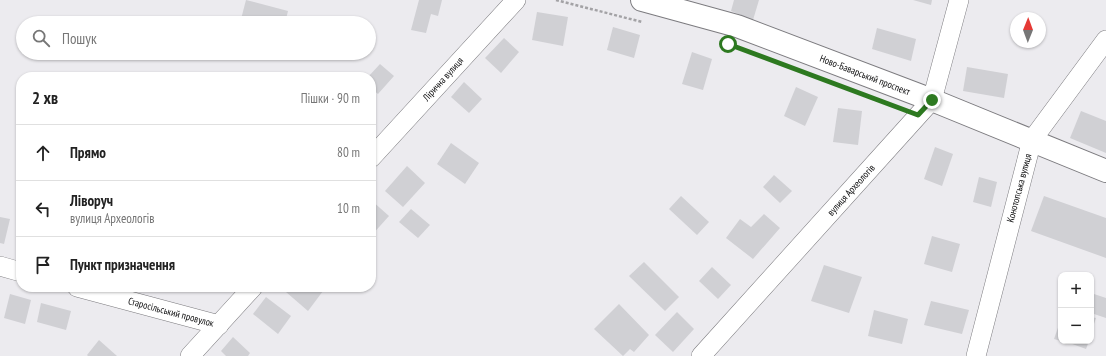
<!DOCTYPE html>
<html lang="uk">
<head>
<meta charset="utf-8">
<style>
	:root { --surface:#fff; --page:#f2f2f2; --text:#222; --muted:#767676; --line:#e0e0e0 }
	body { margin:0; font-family:"PT Sans Narrow",sans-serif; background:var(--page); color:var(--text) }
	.controls { position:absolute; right:12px; bottom:12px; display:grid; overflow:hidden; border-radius:8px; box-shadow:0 1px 3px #0004 }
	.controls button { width:36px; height:36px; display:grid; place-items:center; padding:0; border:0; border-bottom:1px solid var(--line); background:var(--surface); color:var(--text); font:20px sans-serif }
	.compass { position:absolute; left:1010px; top:12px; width:36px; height:36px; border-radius:50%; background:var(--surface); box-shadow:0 1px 3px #0004; rotate:1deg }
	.stop { position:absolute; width:12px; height:12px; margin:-9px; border:3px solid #2d7920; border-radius:50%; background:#fff }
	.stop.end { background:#2d7920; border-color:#fff; box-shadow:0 1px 4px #0008 }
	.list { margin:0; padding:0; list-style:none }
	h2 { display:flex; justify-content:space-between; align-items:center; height:52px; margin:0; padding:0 16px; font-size:17px }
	h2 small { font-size:13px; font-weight:400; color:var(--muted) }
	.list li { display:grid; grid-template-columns:26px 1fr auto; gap:12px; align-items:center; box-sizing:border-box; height:56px; padding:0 16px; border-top:1px solid var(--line) }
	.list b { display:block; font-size:15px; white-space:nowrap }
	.list p { margin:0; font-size:13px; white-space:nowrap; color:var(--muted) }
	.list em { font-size:13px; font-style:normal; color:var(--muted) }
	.icon { flex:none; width:22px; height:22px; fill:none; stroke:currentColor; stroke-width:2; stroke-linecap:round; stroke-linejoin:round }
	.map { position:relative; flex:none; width:1106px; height:356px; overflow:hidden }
	.search { position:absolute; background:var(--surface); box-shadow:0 1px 3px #0004; left:16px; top:16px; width:360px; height:44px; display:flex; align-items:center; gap:10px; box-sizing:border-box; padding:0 14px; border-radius:22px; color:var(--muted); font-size:15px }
	.panel { position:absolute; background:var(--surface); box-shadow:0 1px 3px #0004; left:16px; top:72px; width:360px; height:220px; border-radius:16px }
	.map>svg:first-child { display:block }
	.building { fill:#d0d0d4 }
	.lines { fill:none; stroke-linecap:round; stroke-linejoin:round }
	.street-casing { stroke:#7c7b7f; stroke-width:20 }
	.primary-casing { stroke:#7c7b7f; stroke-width:24 }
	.path { stroke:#a3a2a5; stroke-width:2.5; stroke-dasharray:3 2; stroke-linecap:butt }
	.street { stroke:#fff; stroke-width:19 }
	.primary { stroke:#fff; stroke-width:22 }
	.route { stroke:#2d7920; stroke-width:5 }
	.labels { text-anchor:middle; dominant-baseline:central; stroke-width:3.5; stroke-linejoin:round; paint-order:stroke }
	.street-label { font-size:10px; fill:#0e0e0f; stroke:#fff }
</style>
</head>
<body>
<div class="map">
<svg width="1106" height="356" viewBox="0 0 1106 356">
	<rect width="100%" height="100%" fill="#ecebef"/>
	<g class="building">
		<polygon points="246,0 288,11 285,23 240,23"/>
		<polygon points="419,0 442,0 438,16 431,14 426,33 411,30"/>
		<polygon points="734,0 759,0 753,20 731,11"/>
		<polygon points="913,0 932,0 931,5"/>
		<polygon points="537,12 568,17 563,46 532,40"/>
		<polygon points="613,27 640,35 634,58 607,50"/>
		<polygon points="877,28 916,39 911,61 872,49"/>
		<polygon points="504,38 519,52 501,73 485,58"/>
		<polygon points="692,52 712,59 703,90 682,84"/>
		<polygon points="380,64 394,76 378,94 371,88 371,77 368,77"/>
		<polygon points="967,67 1008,74 1004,98 963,91"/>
		<polygon points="464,82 482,99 469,113 451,97"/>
		<polygon points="796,87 818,97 805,126 784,116"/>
		<polygon points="838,108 862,111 858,145 833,142"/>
		<polygon points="1081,111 1106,121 1106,153 1070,138"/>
		<polygon points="451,143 479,163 465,184 437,164"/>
		<polygon points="935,147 953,154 942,186 924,179"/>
		<polygon points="407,166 425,183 403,207 385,191"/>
		<polygon points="774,175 792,191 780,203 763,187"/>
		<polygon points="979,177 997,182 991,207 973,202"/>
		<polygon points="681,196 709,222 697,235 669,209"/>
		<polygon points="1044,196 1106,218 1106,258 1031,231"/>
		<polygon points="371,200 389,216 371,236"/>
		<polygon points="411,209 430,225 418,238 399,222"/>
		<polygon points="764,214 780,228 753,259 726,238 740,219 751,227"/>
		<polygon points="0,217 10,219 4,244 0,243"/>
		<polygon points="932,236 960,244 952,272 924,264"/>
		<polygon points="644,262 679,297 665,311 629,276"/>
		<polygon points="824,265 862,277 849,313 811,301"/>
		<polygon points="712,267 731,285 718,299 699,281"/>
		<polygon points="290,287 326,287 308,311 286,292"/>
		<polygon points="10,294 31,300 25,324 4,318"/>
		<polygon points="1094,294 1106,298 1106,318 1091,313 1091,302"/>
		<polygon points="266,297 291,316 278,334 253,314"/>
		<polygon points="931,301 969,310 962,334 924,325"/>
		<polygon points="41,303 71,311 66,330 37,322"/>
		<polygon points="619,304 649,335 634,352 630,349 623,356 594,329"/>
		<polygon points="874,310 908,319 902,344 868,336"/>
		<polygon points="677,312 694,329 673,352 655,335"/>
		<polygon points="1091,317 1096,318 1091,333"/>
		<polygon points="1061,319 1061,341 1054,339"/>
		<polygon points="233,337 250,353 248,356 226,356 221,351"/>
		<polygon points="99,340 117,356 88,356 87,355"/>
		<polygon points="1064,341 1089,341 1086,349"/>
	</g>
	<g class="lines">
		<g class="street-casing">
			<g id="street">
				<polyline points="371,158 516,0"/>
				<polyline points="0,266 21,272"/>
				<polyline points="77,287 219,325"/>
				<polyline points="190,356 253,287"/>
				<polyline points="701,356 932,100 959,0"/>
				<polyline points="976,356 1032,140 1106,40"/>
			</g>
		</g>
		<g class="primary-casing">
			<polyline id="primary" points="642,0 737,26 932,100 1106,171"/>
		</g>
		<polyline class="path" points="556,0 642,22"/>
		<use href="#street" class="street"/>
		<use href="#primary" class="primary"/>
	</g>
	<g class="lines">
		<polyline class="route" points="728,44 918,115 932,100"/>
	</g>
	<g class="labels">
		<g class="street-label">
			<text transform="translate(865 75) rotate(21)">Ново-Баварський проспект</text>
			<text transform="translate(443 79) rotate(-48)">Лірична вулиця</text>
			<text transform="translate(1019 188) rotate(-75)">Конотопська вулиця</text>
			<text transform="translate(851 190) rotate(-48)">вулиця Археологів</text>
			<text transform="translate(171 312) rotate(15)">Старосільський провулок</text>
		</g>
	</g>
</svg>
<div class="controls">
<button>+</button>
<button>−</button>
</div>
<svg class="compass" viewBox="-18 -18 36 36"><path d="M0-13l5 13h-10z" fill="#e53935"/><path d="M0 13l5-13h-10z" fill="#767676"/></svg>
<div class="stop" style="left:728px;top:44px"></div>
<div class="stop end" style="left:932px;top:100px"></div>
<div class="search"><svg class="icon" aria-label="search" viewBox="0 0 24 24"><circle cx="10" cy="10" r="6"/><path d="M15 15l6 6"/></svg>Пошук</div>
<section class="panel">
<h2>2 хв<small>Пішки · 90 m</small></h2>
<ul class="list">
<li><svg class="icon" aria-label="ahead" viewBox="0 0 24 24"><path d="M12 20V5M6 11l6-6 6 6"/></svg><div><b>Прямо</b></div><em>80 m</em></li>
<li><svg class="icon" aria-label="left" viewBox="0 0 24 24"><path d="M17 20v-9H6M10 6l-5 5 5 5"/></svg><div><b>Ліворуч</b><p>вулиця Археологів</p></div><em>10 m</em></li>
<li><svg class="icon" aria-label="arrive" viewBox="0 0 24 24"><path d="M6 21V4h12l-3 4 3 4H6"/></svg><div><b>Пункт призначення</b></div></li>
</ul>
</section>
</div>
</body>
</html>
